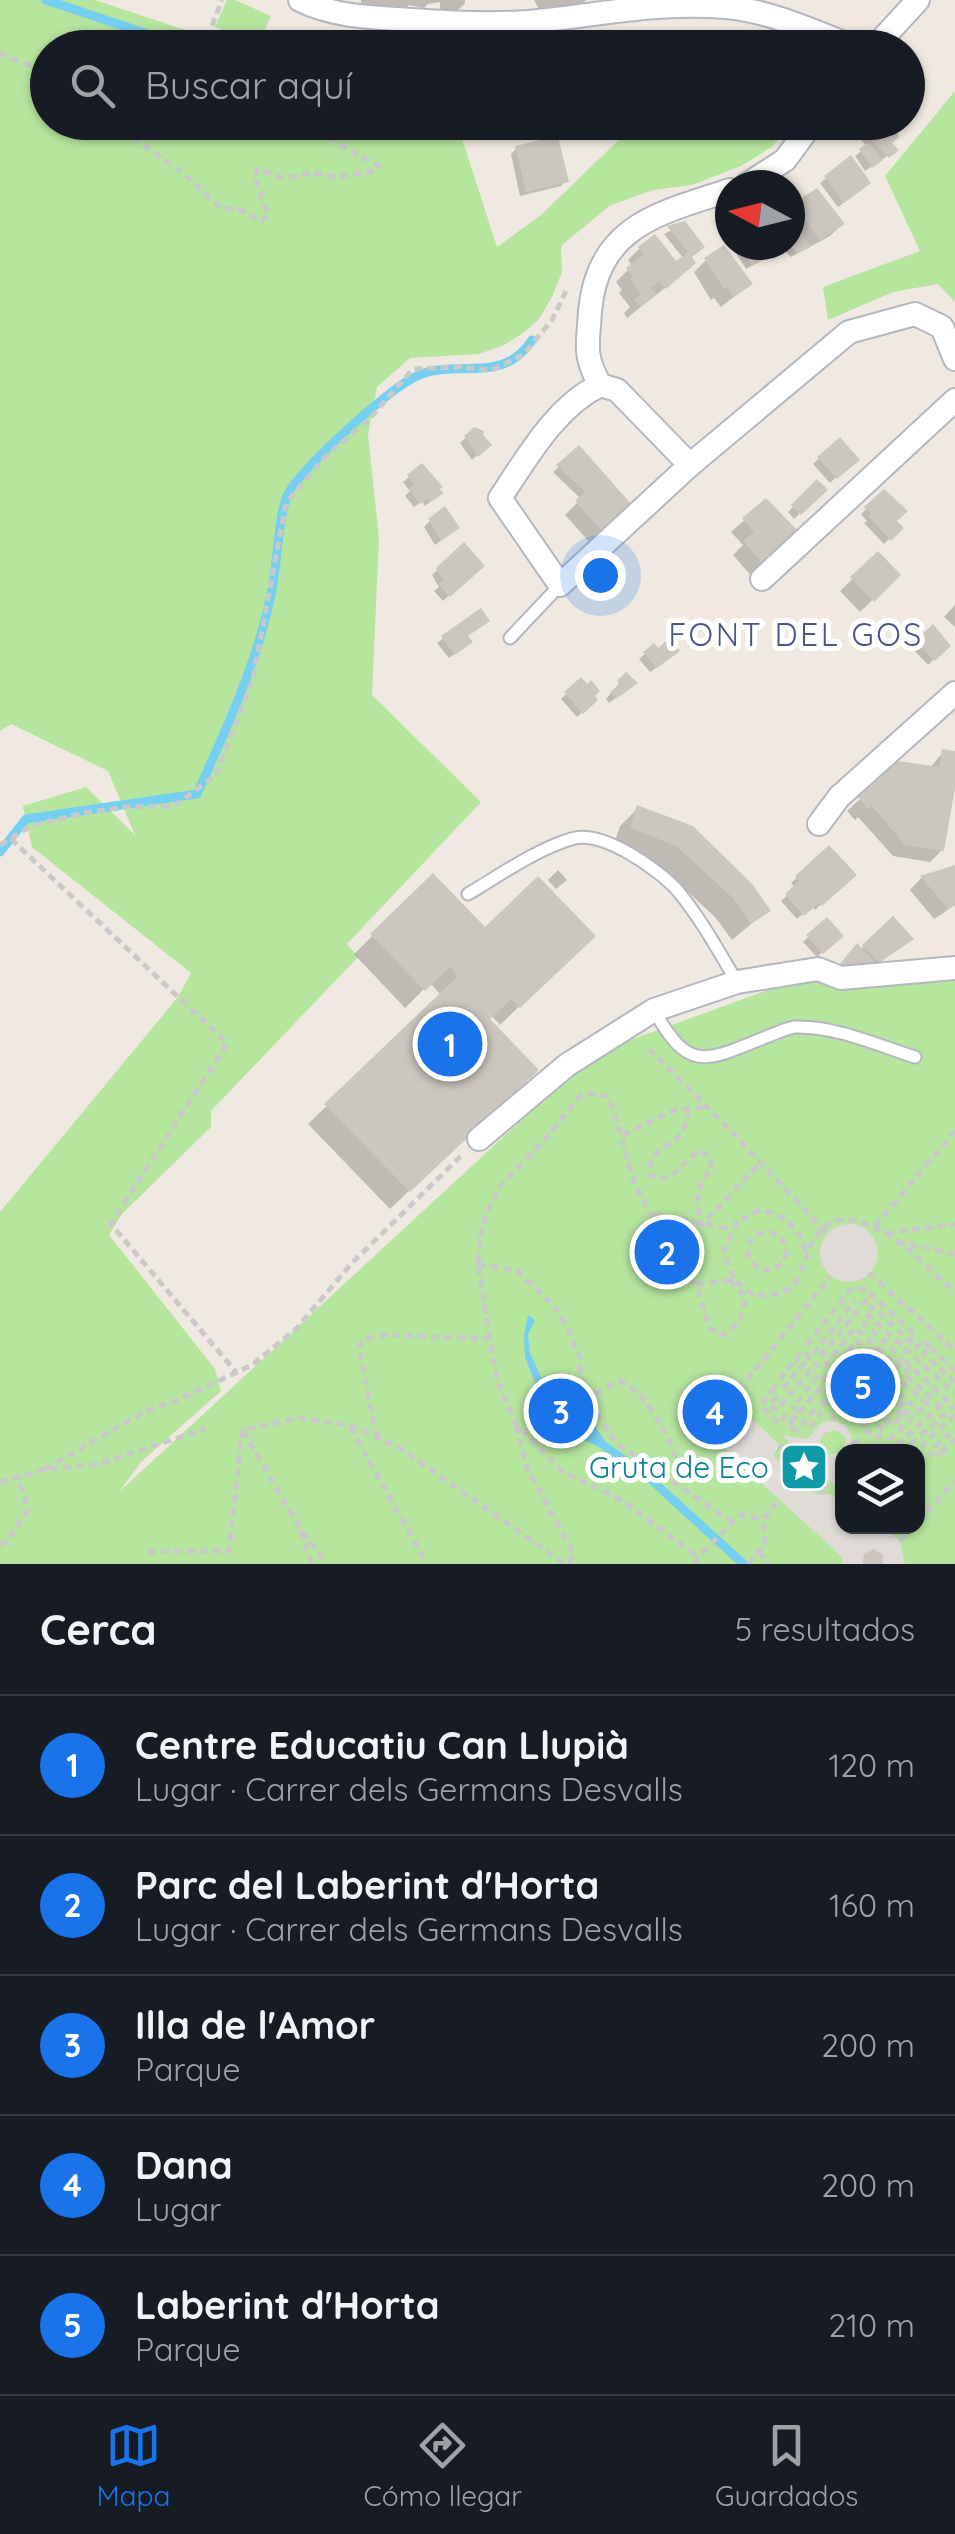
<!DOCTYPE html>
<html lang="es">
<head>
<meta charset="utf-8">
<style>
	:root { --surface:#171b24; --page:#242831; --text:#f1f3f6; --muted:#9ea1a6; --line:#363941; --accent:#1a73e8 }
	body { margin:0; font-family:Quicksand,sans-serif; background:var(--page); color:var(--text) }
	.controls { position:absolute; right:30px; bottom:30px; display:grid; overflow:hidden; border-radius:20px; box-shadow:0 2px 8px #0004 }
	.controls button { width:90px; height:90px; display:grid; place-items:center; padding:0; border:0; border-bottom:2px solid var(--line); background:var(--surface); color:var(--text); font:50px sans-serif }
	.compass { position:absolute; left:715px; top:170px; width:90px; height:90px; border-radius:50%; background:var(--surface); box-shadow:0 2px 8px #0004; rotate:277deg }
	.you { position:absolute; left:600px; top:575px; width:35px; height:35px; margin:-25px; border:8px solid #fff; border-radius:50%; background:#1a73e8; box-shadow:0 0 0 15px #1a73e833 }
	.badge { display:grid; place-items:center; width:65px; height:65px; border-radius:50%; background:var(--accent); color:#fff; font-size:32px; font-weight:700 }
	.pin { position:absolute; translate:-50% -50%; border:5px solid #fff; box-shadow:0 2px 10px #0006 }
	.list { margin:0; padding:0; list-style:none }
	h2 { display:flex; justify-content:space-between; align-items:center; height:130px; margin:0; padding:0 40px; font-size:42px }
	h2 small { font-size:32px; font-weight:400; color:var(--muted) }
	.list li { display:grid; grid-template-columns:65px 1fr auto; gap:30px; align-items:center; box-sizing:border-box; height:140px; padding:0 40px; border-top:2px solid var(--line) }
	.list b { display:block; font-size:38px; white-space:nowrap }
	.list p { margin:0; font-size:32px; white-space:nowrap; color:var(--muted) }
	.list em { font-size:32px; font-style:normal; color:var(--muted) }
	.icon { flex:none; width:55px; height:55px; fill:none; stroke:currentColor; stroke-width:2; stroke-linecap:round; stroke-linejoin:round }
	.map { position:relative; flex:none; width:955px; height:1564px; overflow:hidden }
	.search { position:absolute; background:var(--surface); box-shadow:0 2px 8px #0004; left:30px; right:30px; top:30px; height:110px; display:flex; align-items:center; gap:25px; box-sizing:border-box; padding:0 35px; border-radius:55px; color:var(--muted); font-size:38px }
	.sheet { height:830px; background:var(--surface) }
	nav { display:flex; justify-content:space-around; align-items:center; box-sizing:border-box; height:140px; border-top:2px solid var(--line); background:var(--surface); font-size:28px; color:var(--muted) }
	nav a { display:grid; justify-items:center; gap:5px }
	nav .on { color:var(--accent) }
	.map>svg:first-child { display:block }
	.green { fill:#b6e59e; fill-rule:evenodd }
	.plaza { fill:#dfdcd8 }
	.water { fill:#75cff0 }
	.shadow { fill:#0003 }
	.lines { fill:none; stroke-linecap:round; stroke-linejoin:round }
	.stream { stroke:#75cff0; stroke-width:9 }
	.building { fill:#cbc7bf }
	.service-casing { stroke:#b4b7c1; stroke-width:15 }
	.minor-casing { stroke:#b4b7c1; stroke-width:26 }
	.path { stroke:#c9c9c9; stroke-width:5; stroke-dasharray:8 5; stroke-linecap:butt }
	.service { stroke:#fff; stroke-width:11 }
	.minor { stroke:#fff; stroke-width:22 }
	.labels { text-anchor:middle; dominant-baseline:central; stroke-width:10; stroke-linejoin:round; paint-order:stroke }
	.culture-label { font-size:30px; fill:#0d838f; stroke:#fff; text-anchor:end }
	.neighbourhood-label { font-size:32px; letter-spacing:2.5px; fill:#4d5680; stroke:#fff }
</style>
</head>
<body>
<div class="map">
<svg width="955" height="1564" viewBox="0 0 955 1564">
	<rect width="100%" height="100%" fill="#efe9e1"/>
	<g class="green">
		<path d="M 0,0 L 95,0 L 236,47 L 48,48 L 48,122 L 457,123 L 497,247 L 541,215 L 629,130 L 632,123 L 790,123 L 773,146 L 741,166 L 692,185 L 653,190 L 609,206 L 561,246 L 562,272 L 552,297 L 539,319 L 523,333 L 504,345 L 479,354 L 410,358 L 377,387 L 368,435 L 379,538 L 372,695 L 481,802 L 347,944 L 358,957 L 211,1111 L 211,1127 L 122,1214 L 109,1235 L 215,1369 L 221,1391 L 141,1462 L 119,1492 L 594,1053 L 785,984 L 827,979 L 955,976 L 955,1564 L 0,1564 L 0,1212 L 178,997 L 191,973 L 32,847 L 23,806 L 86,787 L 135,835 L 108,771 L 11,724 L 0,731 ZM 842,1452 L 918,1452 L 918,1526 L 842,1526 Z"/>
		<polygon points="227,0 235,0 271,16 258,46 215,27"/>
		<polygon points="763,32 800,47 550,47"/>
		<polygon points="955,91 955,302 938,284 893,292 828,320 823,287 920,251 885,176"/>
	</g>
	<g class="plaza">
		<circle cx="849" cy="1253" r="29"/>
		<polygon points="727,1382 739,1390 745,1413 779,1444 774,1456 818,1495 832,1494 842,1503 842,1526 867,1527 890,1533 900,1541 905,1564 883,1564 883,1555 874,1549 864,1554 863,1564 843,1564 841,1556 718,1443 698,1438 690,1430 685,1411 693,1392 703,1385"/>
		<polygon points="833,1421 845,1425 852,1437 850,1451 843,1452 846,1438 836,1430 824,1433 820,1441 822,1449 829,1455 842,1452 837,1467 841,1492 782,1435 807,1439 823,1422"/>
	</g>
	<polygon class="water" points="528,1315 535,1320 528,1335 530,1353 542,1379 572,1393 605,1441 652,1475 750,1564 737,1564 647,1482 599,1447 542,1421 536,1385 525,1357 524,1336"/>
	<g class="shadow">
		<polygon points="361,0 465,0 465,3 453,15 440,14 440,2 428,4 424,8 409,5 402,12 363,13"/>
		<polygon points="534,0 586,0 581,5 541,13"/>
		<polygon points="503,122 548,122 506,134"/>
		<polygon points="873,122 896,150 865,171 855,156 867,146 858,137"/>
		<polygon points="516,149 566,181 561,186 520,196 511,154"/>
		<polygon points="850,159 863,188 838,207 820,183"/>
		<polygon points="817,192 842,224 830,236 791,257 779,245 790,245 790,210"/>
		<polygon points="730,222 730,244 721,230"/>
		<polygon points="685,224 689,258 681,275 627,318 624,313 630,307 619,293 622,290 616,282 632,266 628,260 640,248 676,265 684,259 664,234"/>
		<polygon points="731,245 772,245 764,252 766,256 761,261 746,269"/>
		<polygon points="706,260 750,284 721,307 714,298 711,300 694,272"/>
		<polygon points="474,430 488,445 472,460 460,443"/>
		<polygon points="839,440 856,459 830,483 813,464"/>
		<polygon points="579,448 629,505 594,547 565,515 581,499 553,472"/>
		<polygon points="409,477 435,498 425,506 422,501 414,507 405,496 410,491 403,482"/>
		<polygon points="817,483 824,490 794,519 788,512"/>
		<polygon points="884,492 894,521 901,528 884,544 864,523 867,521 861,514"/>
		<polygon points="766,501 793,530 754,579 733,555 743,545 731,532"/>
		<polygon points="430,521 451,533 435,545 424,527"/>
		<polygon points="464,546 482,565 443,601 434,591 439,587 432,575"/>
		<polygon points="878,554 898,575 860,612 840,591"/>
		<polygon points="955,605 955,627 944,617"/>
		<polygon points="480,611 466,637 464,647 449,658 437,643"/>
		<polygon points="932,628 947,646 928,665 912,648"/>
		<polygon points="653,647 658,652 672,656 650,672 639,659"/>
		<polygon points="626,675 629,688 609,703 606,699"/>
		<polygon points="581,680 595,700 577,717 561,699"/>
		<polygon points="943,752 955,754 955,774 942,850 930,862 893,856 858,817 855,820 847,811 899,764 930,768"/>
		<polygon points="638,808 768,910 732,940 715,917 658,864 613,847 620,826"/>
		<polygon points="829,848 853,875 815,910 812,906 797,919 781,901 796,888 791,883"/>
		<polygon points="955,868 955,905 934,919 910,890 921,878"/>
		<polygon points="558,870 567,880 556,889 548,880"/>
		<polygon points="433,876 485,931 592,936 500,1025 491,1015 487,1019 517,1088 390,1209 308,1124 441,995 430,983 405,1008 354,954"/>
		<polygon points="892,919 906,944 874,965 837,970 857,947 860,950"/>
		<polygon points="826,920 840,936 817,957 803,942"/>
		<polygon points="716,1403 723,1407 722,1416 709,1427 704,1425 702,1413"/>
	</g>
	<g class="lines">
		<g class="stream">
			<polyline points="46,0 189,48"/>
			<polyline points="434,122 452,128"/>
			<path d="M 0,852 L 26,819 L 197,794 C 226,729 257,664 271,594 C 277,570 278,517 287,496 C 296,475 357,420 377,404 C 389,394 407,379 422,374 C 459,360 504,384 532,340"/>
		</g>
	</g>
	<g class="building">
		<polygon points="869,122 890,122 897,130 899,137 892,143 899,150 889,158 862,130"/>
		<polygon points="558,136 569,182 526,192 515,146"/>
		<polygon points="869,142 883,160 872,168 859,149"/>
		<polygon points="851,155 871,183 844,203 824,176"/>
		<polygon points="817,188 845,224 820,240 792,204"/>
		<polygon points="685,221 705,247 692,257 696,263 666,289 659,282 651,288 657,294 641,307 634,299 641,294 630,279 633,276 626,268 644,254 638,247 655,234 676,261 688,252 667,226"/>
		<polygon points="790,224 796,232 798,230 811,247 797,253 790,246"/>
		<polygon points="724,245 753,284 734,297 727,287 724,289 704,258"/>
		<polygon points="738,245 776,245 766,250 769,256 752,266"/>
		<polygon points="474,427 484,431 483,435 492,445 478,457 464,436"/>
		<polygon points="840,437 860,460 837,479 817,457"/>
		<polygon points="579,445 632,505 607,537 575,501 585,492 556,465"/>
		<polygon points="422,463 443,487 439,489 444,493 431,502 428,498 420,504 408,489 414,484 407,475"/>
		<polygon points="817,479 828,490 801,515 791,505"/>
		<polygon points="884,489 908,511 897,521 904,528 891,541 868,516 871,514 864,507"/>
		<polygon points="766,498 797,530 768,569 743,541 754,532 742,518"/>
		<polygon points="445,506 460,528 441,541 428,519"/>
		<polygon points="464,542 485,566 450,597 438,584 443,580 436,568"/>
		<polygon points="878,551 901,575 874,602 850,577"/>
		<polygon points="481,608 490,621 468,636 473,642 455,655 441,636"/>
		<polygon points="933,624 951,646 935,661 915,641"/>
		<polygon points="670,638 680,651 657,668 643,652 654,643 658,648"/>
		<polygon points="626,672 638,683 616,699 610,692 620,684 617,681"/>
		<polygon points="581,677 587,684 591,680 600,691 595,696 598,700 583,714 564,692"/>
		<polygon points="942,749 955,751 955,788 944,851 905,845 872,806 868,810 858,797 898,761 939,767"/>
		<polygon points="637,805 693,826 753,885 771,911 751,924 733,898 676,846 630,828"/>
		<polygon points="829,845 857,875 822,906 819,903 804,916 785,894 799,881 795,876"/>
		<polygon points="955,865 955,904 948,909 920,876"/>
		<polygon points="433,873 485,927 538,876 596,936 520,1008 511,999 490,1019 539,1070 410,1192 324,1104 458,976 450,967 425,991 370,934"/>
		<polygon points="893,916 914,939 879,963 862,945"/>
		<polygon points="827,917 844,936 823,954 806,935"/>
		<polygon points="857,943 879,967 839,965"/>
		<circle cx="716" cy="1411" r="11"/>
		<polygon points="874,1549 883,1555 883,1564 863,1564 864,1554"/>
	</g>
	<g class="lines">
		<g class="service-casing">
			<g id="service">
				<polyline points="510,638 560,585"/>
				<path d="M 468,894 C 500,875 535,850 571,839 C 602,829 658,869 678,891 C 701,919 719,952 737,982"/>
				<path d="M 654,1010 C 689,1074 706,1061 766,1037 C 775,1034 786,1028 795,1027 C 836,1026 877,1045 915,1057"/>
			</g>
		</g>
		<g class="minor-casing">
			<g id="minor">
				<path d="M 300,0 C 330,15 364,17 397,19 C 440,22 484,25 527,22 C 594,16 658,1 726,7 C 771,11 815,32 857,48"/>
				<polyline points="874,48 918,0"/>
				<polyline points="746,185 785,160 813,122"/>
				<path d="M 600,385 C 555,407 527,458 500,498 L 560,585 L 690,465 L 849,332 L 915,314 L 942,327 L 955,359"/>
				<path d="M 600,385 C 583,354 588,346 590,311 C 598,225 660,213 730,190"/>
				<polyline points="600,385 617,390 690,465"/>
				<polyline points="762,579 955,400"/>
				<polyline points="819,824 839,797 955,693"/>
				<polyline points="479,1139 567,1065 654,1010 737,982 818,969 841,978 955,968"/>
			</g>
		</g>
		<g class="path">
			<polyline points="221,48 210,31 222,0"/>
			<path d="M 0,52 C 15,63 32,63 48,74"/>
			<polyline points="112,122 184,174 219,207 240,210 262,221 268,214 254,176 258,169 284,178 313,173 335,177 370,172 379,166 336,143 314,122"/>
			<polyline points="11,839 227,1043 111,1224 236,1372"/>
			<polyline points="0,845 31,826 83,813 126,807 174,806 216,775 253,679 286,503 324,458 371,417 413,369 458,367 492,370 523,355 552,320 566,291"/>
			<polyline points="649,1049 737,1137 829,1236"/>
			<path d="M 688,1110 C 686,1155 645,1140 650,1175 L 658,1179 L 670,1177 L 699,1150 L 709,1156 L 712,1167 C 697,1187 694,1201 702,1225 L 760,1163"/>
			<polyline points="623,1135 675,1110 706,1107"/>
			<polyline points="655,1215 730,1229"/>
			<polyline points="875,1226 955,1131"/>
			<circle cx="767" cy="1251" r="19"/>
			<polyline points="886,1233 955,1224"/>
			<polyline points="897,1242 955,1254"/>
			<path d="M 805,1251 C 802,1228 782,1214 760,1210 L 737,1222 L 724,1250 C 730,1276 742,1301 773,1294 C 774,1294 787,1290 788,1290 C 809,1275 804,1225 841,1220 C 881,1216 926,1267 955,1292"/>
			<polyline points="478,1264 518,1271 560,1313 580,1358 581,1382 588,1400 617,1444 732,1522"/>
			<polyline points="869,1273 955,1350"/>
			<path d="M 730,1280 L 746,1298 C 743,1314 737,1332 719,1335 L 708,1325 L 697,1284 Z"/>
			<polyline points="862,1321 903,1359"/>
			<path d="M 490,1339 L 478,1264 L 481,1231 L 489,1208 L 500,1186 L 543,1142 L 580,1096 L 590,1094 L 607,1096 C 623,1128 624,1163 640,1194 C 654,1222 672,1248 686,1277 L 697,1284"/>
			<polyline points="807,1345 850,1290 866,1289 871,1294"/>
			<polyline points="930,1347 923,1340 916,1348 872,1306 866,1313 955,1394"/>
			<polyline points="821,1356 871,1294 915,1335 910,1341"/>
			<polyline points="910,1366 904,1373 940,1406"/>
			<polyline points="845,1371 859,1353 872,1365 857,1384 862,1389"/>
			<polyline points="955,1371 930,1347 924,1354 955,1382"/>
			<polyline points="872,1384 884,1365 856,1341 825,1379 818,1375 793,1407 799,1413 794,1419 787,1414 779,1423 761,1406 772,1390 778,1395 770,1405 777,1410 815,1364 823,1368 855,1328 897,1366 903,1359 947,1400 899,1443 902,1452"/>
			<polyline points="884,1387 895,1375 927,1404 886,1443 891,1449 888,1452"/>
			<polyline points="783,1389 804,1363 796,1359"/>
			<polyline points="739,1390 831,1276"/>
			<polyline points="772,1390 802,1351 810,1358 855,1300"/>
			<polyline points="821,1400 828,1406 840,1391 859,1398"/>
			<polyline points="841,1405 839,1408 843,1414 850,1408 857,1414 863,1409"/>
			<polyline points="884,1409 890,1417 886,1421 891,1426 913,1406 900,1394 888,1400"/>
			<path d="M 575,1410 L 604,1388 L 620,1381 C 650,1394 679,1452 682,1485"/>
			<polyline points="799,1413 820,1388 827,1392 839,1378 846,1382 860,1366"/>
			<polyline points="874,1413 873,1418 884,1432 873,1441 879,1448 876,1452"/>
			<polyline points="833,1415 833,1421"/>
			<polyline points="955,1415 923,1444 934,1458 941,1453 935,1447 955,1429"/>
			<polyline points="902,1417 896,1410 907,1400"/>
			<polyline points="794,1419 788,1428 797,1430 815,1409 821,1414 808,1430"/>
			<polyline points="516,1426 527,1468 573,1552 570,1564"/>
			<polyline points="350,1427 427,1564"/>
			<polyline points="871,1430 867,1433 862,1427 873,1418"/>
			<polyline points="243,1431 297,1523 326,1564"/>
			<polyline points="377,1437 359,1349 363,1339 389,1335 490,1339 497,1380 515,1423 563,1472 623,1501 698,1557"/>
			<polyline points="852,1444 861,1441 867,1449 864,1452"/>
			<polygon points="785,1446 826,1483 827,1491 820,1492 781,1455 780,1448"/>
			<polyline points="941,1453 955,1439"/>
			<polyline points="918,1462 923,1457 910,1444 955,1405"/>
			<polyline points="45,1469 146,1411 178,1400 252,1365 297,1328 351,1264 462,1155"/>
			<polyline points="918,1473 928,1464"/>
			<polyline points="0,1482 45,1469 95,1465 205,1429"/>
			<polyline points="918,1522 955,1480"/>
			<polyline points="300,1531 312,1564"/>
			<polyline points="900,1541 913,1526"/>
			<polyline points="0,1546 6,1542 28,1510 18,1477"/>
			<polyline points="148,1552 229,1551 242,1430 299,1418 349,1425 400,1448 565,1564"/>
			<polyline points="759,1552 769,1564"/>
			<polyline points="695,1564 698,1557 740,1515 763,1519"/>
			<polyline points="748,1564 765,1543 763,1519 780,1499"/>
		</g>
		<use href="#service" class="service"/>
		<use href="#minor" class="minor"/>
	</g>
	<defs>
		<g id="sight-square" transform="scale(2.5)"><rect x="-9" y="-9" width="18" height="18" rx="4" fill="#0f9aa8" stroke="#fff"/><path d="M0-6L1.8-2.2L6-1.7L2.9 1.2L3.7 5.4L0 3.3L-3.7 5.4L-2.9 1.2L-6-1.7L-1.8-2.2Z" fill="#fff"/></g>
	</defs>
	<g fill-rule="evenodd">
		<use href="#sight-square" x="804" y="1467"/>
	</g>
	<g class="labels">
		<g class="culture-label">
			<text x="769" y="1467">Gruta de Eco</text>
		</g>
		<g class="neighbourhood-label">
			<text x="796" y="634">FONT DEL GOS</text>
		</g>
	</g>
</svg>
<div class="controls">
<button><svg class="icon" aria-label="layers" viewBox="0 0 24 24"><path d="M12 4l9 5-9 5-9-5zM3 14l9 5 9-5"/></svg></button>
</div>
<svg class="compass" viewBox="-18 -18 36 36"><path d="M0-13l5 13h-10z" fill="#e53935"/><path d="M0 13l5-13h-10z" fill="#9ea1a6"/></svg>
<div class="you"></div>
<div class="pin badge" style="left:450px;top:1044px">1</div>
<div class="pin badge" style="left:667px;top:1252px">2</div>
<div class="pin badge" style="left:561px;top:1411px">3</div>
<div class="pin badge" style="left:715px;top:1412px">4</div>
<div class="pin badge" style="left:863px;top:1386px">5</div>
<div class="search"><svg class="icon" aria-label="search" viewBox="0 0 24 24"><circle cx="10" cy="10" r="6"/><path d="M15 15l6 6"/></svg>Buscar aquí</div>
</div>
<section class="sheet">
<h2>Cerca<small>5 resultados</small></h2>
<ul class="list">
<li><span class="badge">1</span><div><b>Centre Educatiu Can Llupià</b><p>Lugar · Carrer dels Germans Desvalls</p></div><em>120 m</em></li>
<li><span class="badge">2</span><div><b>Parc del Laberint d'Horta</b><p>Lugar · Carrer dels Germans Desvalls</p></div><em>160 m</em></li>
<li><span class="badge">3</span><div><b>Illa de l'Amor</b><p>Parque</p></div><em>200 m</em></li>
<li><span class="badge">4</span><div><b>Dana</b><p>Lugar</p></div><em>200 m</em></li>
<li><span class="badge">5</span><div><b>Laberint d'Horta</b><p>Parque</p></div><em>210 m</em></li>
</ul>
</section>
<nav>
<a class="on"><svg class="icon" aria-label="map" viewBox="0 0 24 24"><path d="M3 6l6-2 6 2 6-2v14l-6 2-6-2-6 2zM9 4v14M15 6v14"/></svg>Mapa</a>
<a><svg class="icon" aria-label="directions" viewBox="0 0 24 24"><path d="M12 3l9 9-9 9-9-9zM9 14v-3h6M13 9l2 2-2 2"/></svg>Cómo llegar</a>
<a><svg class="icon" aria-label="saved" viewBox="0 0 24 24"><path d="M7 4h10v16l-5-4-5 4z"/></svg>Guardados</a>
</nav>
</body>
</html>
